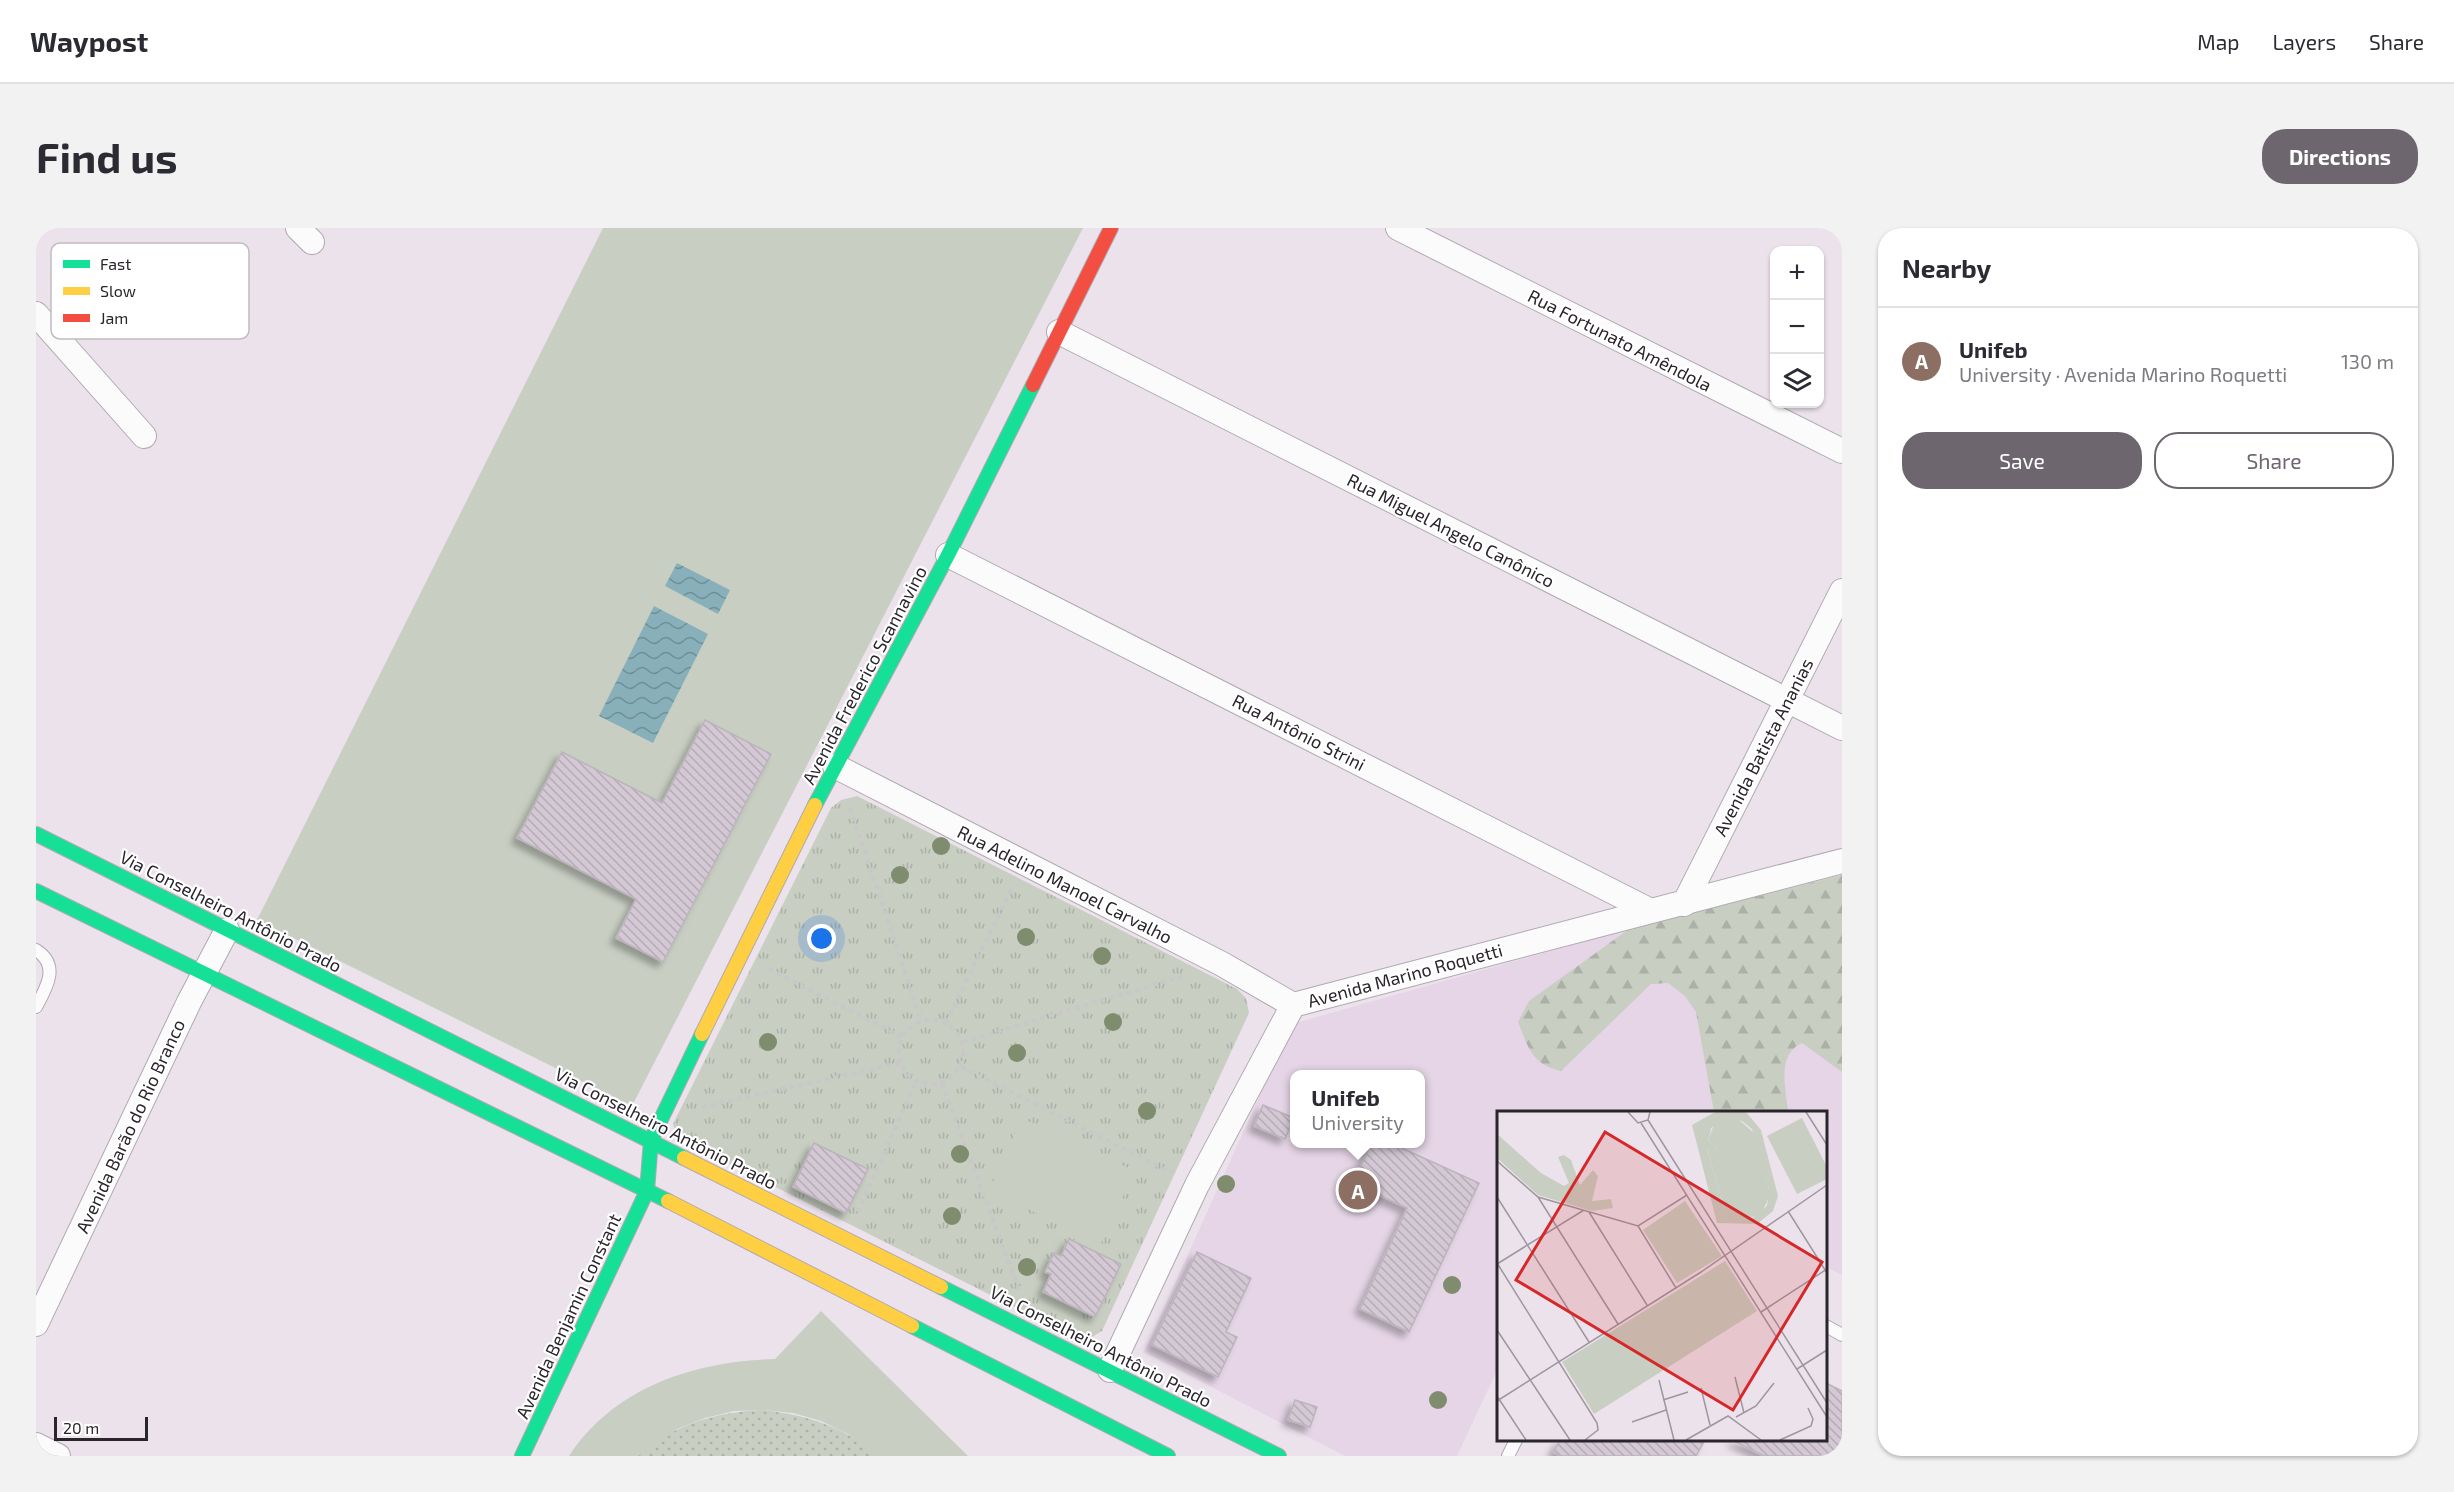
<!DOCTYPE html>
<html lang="en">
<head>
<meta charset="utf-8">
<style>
	:root { --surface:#fff; --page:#f2f2f3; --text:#2b2b33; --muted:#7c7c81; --line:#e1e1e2; --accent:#6e666f }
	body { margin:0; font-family:"Exo 2",sans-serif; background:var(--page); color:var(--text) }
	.controls { position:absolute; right:18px; top:18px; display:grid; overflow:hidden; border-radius:12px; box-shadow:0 2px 4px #0004 }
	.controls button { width:54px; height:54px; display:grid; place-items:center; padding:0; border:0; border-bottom:2px solid var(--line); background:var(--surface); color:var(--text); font:30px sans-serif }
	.scale { position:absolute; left:18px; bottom:15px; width:94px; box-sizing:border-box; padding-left:6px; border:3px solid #2a242b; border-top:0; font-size:16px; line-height:21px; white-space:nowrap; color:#2a242b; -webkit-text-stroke:4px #fff; paint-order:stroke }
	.you { position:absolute; left:786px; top:711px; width:21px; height:21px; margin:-15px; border:4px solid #fff; border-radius:50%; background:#1a73e8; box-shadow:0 0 0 9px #1a73e833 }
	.badge { display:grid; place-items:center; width:39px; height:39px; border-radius:50%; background:var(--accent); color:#fff; font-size:20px; font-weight:700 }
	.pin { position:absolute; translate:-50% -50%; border:3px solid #fff; box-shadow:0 2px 6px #0006 }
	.popup { position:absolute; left:1254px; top:842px; width:135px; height:78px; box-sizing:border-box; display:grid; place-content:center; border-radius:12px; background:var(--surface); filter:drop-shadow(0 2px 4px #0005); font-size:20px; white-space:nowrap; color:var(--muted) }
	.popup b { font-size:22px; color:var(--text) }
	.popup::after { content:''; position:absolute; left:50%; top:100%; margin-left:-12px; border:12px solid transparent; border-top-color:var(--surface) }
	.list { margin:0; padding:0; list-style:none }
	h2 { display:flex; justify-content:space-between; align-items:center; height:78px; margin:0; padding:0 24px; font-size:26px }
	h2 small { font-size:20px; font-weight:400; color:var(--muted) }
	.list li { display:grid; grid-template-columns:39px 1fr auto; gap:18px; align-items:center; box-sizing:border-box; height:108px; padding:0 24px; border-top:2px solid var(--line) }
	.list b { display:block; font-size:22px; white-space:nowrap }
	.list p { margin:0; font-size:20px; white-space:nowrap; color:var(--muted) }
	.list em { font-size:20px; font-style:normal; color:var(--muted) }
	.actions { display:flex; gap:12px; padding:18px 24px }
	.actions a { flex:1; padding:14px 0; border:2px solid var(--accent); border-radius:24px; text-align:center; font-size:21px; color:var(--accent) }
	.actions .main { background:var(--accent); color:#fff }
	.icon { flex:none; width:33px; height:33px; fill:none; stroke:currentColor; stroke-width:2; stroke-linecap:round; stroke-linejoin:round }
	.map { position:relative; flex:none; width:1806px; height:1228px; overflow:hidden; border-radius:24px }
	header { display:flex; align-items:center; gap:36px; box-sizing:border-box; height:84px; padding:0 30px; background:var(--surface); border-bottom:2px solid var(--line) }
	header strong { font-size:28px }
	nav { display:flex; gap:33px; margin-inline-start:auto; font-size:21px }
	.intro { display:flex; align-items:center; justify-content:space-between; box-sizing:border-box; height:144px; padding:0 36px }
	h1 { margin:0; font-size:42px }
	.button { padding:15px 27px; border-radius:24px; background:var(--accent); color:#fff; font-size:21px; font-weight:700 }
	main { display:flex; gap:36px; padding:0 36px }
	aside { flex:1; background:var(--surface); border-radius:24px; box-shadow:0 2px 4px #0004 }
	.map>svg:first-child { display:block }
	.built { fill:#e5d5e6; fill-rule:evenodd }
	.grass { fill:url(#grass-dots) }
	.forest { fill:url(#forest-firs) }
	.park { fill:url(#park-tufts) }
	.pitch { fill:#c8cec2 }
	.water { fill:url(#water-waves) }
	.building { fill:url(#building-back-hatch); stroke:#bcb4bc; stroke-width:1.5; filter:url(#shadow) }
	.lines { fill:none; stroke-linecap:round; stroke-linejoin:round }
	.lane-casing { stroke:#b0a9b0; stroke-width:14 }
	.street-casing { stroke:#b0a9b0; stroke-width:26 }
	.fast-casing { stroke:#b0a9b0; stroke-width:16 }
	.slow-casing { stroke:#b0a9b0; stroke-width:16 }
	.jam-casing { stroke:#b0a9b0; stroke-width:16 }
	.path { stroke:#c9c7c9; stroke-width:4; stroke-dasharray:4.5 4.5; stroke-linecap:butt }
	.lane { stroke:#fcfbfc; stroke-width:12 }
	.street { stroke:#fcfbfc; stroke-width:24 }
	.fast { stroke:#16e098; stroke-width:14 }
	.slow { stroke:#ffcf43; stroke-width:14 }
	.jam { stroke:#f24e42; stroke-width:14 }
	.tree { fill:#7f8c6e }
	.labels { text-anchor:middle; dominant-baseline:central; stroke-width:4.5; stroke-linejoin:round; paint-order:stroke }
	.street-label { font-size:18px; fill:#2a242b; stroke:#fff }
	.inset-road { fill:none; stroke:#9e969f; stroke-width:1.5 }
	.view { fill:#d62828; fill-opacity:0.15; stroke:#d62828; stroke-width:3 }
	.inset-edge { fill:none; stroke:#2a242b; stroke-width:3 }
	.key { fill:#fff; stroke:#bfbdbf; stroke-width:1.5 }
	.key-label { font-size:16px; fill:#2a242b }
</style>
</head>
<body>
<header>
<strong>Waypost</strong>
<nav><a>Map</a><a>Layers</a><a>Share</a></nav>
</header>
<div class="intro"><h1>Find us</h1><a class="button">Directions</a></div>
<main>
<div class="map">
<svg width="1806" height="1228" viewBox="0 0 1806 1228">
	<defs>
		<pattern id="grass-dots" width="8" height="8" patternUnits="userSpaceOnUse" patternTransform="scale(1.5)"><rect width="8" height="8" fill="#c8cec2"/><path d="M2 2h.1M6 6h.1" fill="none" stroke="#acb1a7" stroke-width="1.8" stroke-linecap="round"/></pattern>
		<pattern id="forest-firs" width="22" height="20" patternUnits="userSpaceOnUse" patternTransform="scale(1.5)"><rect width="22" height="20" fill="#c8cec2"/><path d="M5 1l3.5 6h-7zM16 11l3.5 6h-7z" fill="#acb1a7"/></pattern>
		<pattern id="park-tufts" width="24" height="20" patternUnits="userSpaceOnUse" patternTransform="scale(1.5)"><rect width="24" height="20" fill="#c8cec2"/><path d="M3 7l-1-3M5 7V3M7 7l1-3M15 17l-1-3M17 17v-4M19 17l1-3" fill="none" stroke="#acb1a7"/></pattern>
		<pattern id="water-waves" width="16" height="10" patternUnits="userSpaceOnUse" patternTransform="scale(1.5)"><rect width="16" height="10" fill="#88b0ba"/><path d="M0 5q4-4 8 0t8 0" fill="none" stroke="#6f8f97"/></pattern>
		<pattern id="building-back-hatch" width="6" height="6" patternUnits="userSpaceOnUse" patternTransform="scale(1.5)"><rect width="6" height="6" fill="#d3c8d4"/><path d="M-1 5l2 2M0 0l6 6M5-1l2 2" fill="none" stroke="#b5acb6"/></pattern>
		<filter id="shadow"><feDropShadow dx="-5.5" dy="5.5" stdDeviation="3" flood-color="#0004"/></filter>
	</defs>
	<rect width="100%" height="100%" fill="#ece2ec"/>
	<path class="built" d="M 1806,647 L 1806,1047 L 1790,1039 L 1790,884 L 1462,884 L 1462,1140 L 1421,1228 L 1309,1228 L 1108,1124 L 1256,796 L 1593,701 ZM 1259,846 L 1385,846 L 1385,916 L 1259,916 Z"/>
	<path class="grass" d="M 727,1182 C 769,1187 809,1198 841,1228 L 602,1228 C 638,1196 680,1184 727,1182 Z"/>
	<path class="forest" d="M 1806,647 L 1806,844 L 1766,815 C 1740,827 1750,861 1752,884 L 1678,884 L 1660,784 L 1649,768 L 1632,755 L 1615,756 L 1525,843 C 1496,837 1492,819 1482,794 L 1493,773 L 1593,701 Z"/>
	<polygon class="park" points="821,568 1201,761 1210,770 1213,785 1066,1103 1048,1114 642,910 637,896 795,580 805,572"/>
	<g class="pitch">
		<polygon points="567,0 1047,0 596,878 221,692"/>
		<polygon points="986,890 1099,943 1065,1015 953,963"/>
		<path d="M 785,1083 L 932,1228 L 841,1228 L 812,1206 L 785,1193 L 757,1185 L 727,1182 L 698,1183 L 669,1190 L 641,1201 L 602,1228 L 533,1228 C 579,1158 660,1133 739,1131 Z"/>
	</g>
	<g class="water">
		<polygon points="641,335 694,362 682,386 629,358"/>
		<polygon points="618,378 672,406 617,515 563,488"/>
	</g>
	<g class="building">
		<polygon points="669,492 735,526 627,734 580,710 600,671 481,610 526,524 626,575"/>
		<polygon points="1227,877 1258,890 1249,911 1218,898"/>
		<polygon points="778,915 832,941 810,985 757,959"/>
		<polygon points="1335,916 1357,916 1443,955 1373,1104 1324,1081 1371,980 1317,955"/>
		<polygon points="1033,1011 1085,1036 1059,1089 1007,1064 1015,1046 1009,1044 1018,1025 1025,1028"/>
		<polygon points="1161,1024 1215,1050 1190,1104 1201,1109 1182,1149 1116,1117"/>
		<polygon points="1790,1155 1806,1163 1806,1228 1728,1228 1696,1212 1790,1212"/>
		<polygon points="1259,1172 1281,1179 1274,1199 1252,1192"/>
		<polygon points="1524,1212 1669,1212 1660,1228 1524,1228 1517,1224"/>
	</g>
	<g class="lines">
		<g class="lane-casing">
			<g id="lane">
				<path d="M 0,722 C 24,737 11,759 0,779"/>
				<polyline points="1790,1098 1806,1107"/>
				<polyline points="1472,1228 1480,1212"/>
			</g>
		</g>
		<g class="street-casing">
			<g id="street">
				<polyline points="262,0 276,14"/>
				<polyline points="1362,0 1806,223"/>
				<polyline points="0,86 108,208"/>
				<polyline points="1023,104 1806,500"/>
				<polyline points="912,327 1613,682"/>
				<polyline points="799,538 1186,736 1257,777"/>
				<polyline points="1648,676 1806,363"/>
				<polyline points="0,1096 153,774 191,702"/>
				<polyline points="1074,1142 1161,957 1257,777 1806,633"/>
				<polyline points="0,1217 22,1228"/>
			</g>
		</g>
		<g class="fast-casing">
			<g id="fast">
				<polyline points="779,577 912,327 997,157"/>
				<polyline points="0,606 648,930"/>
				<polyline points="0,663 632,973"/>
				<polyline points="905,1059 1243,1228"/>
				<polyline points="876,1098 1132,1228"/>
				<polyline points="486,1228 611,963 615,912 666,806"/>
			</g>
		</g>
		<g class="slow-casing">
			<g id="slow">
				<polyline points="666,806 779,577"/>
				<polyline points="648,930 905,1059"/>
				<polyline points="632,973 876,1098"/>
			</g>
		</g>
		<g class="jam-casing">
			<polyline id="jam" points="997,157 1075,0"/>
		</g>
		<g class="path">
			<polyline points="814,580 885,793"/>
			<polyline points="733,741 866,809"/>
			<circle cx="895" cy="824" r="32"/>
			<polyline points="910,795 977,658"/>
			<polyline points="927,814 1147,748"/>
			<polyline points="925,839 1136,945"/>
			<polyline points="906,855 983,1062"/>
			<polyline points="666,879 864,835"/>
			<polyline points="822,984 880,853"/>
		</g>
		<use href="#lane" class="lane"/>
		<use href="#street" class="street"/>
		<use href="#fast" class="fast"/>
		<use href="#slow" class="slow"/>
		<use href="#jam" class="jam"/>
	</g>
	<g class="tree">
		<circle cx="905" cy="618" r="9"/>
		<circle cx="864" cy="647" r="9"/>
		<circle cx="990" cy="709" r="9"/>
		<circle cx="1066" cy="728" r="9"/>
		<circle cx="1077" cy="794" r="9"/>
		<circle cx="732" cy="814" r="9"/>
		<circle cx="981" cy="825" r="9"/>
		<circle cx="1111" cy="883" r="9"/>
		<circle cx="924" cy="926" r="9"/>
		<circle cx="1190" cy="956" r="9"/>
		<circle cx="916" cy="988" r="9"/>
		<circle cx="991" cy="1039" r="9"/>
		<circle cx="1416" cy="1057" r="9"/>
		<circle cx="1402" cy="1172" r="9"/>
	</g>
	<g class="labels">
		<g class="street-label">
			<text transform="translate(1584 112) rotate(27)">Rua Fortunato Amêndola</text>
			<text transform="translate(1415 302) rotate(27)">Rua Miguel Angelo Canônico</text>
			<text transform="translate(828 447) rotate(-62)">Avenida Frederico Scannavino</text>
			<text transform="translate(1263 504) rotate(27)">Rua Antônio Strini</text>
			<text transform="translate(1727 519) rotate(-63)">Avenida Batista Ananias</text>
			<text transform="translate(1029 656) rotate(27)">Rua Adelino Manoel Carvalho</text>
			<text transform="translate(195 683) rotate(27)">Via Conselheiro Antônio Prado</text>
			<text transform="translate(1369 747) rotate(-15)">Avenida Marino Roquetti</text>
			<text transform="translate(94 898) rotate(-65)">Avenida Barão do Rio Branco</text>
			<text transform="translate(630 900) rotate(27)">Via Conselheiro Antônio Prado</text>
			<text transform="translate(532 1088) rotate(-65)">Avenida Benjamin Constant</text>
			<text transform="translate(1065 1118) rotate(27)">Via Conselheiro Antônio Prado</text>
		</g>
	</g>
	<g transform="translate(1461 883)">
		<rect width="330" height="330" fill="#ece2ec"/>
		<path d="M 241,8 L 257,22 L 273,83 L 265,102 L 250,108 L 238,106 L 226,95 L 209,33 L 217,14 L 229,8 ZM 217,18 L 226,18 L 219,39 L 211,28 Z" fill="#c8cec2" fill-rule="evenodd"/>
		<path d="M 0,23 L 44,62 L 67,75 L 72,72 L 61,46 L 67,44 L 74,49 L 83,74 L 96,59 L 101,65 L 95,90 L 114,88 L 116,97 L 95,100 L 41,84 L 0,47 Z" fill="#c8cec2"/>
		<path d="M 188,90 L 225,145 L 180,172 L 146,119 Z" fill="#c8cec2"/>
		<path d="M 218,1 L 249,1 L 264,19 L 281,85 L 276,100 L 260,113 L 220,112 L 195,14 ZM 229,8 L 245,10 L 255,18 L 272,79 L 270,95 L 254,108 L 238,106 L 226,95 L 210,37 L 214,17 ZM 305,7 L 330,56 L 330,68 L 300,83 L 270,25 ZM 217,18 L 227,18 L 219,39 L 211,28 ZM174 110a8 8 0 1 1 16 0a8 8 0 1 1-16 0ZM 228,150 L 260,200 L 97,303 L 65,251 Z" fill="#c8cec2" fill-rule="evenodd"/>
		<path class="inset-road" d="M 131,1 L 141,12 L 151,9 L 153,1M 309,1 L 330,34M 151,9 L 330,292M 144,12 L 330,306M 0,50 L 41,86 L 141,115 L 190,84M 0,86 L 92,231M 41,86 L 121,213M 291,100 L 330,162M 92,101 L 150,194M 141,115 L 179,177M 0,152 L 100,312 L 101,319 L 88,329M 0,153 L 87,99M 264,201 L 330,158M 0,219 L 73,329M 300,258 L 330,239M 238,266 L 247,302M 162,269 L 177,329M 204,277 L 213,314M 0,285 L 29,329M 166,289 L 191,281M 0,290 L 204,161 L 330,74M 239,306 L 259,295 L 277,272M 135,311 L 169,299M 189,329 L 231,305 L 264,329M 283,329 L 314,315 L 316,308 L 311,297"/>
		<path class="view" d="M 108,21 L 325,151 L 236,299 L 19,169 Z"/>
		<rect width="330" height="330" class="inset-edge"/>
	</g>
	<rect x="15" y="15" width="198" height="96" rx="9" class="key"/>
	<rect x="27" y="32" width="27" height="8" fill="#16e098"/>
	<rect x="27" y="59" width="27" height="8" fill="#ffcf43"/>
	<rect x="27" y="86" width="27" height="8" fill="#f24e42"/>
	<g class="key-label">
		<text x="64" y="42">Fast</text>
		<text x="64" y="69">Slow</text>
		<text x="64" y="96">Jam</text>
	</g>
</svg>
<div class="controls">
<button>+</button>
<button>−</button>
<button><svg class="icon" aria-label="layers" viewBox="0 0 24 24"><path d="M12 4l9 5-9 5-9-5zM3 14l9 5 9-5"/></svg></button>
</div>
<div class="scale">20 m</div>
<div class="you"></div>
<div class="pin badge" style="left:1322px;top:962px;background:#8d6e63">A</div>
<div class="popup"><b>Unifeb</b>University</div>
</div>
<aside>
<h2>Nearby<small></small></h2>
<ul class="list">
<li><span class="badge" style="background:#8d6e63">A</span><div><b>Unifeb</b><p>University · Avenida Marino Roquetti</p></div><em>130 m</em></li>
</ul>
<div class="actions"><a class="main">Save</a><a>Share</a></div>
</aside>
</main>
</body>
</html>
